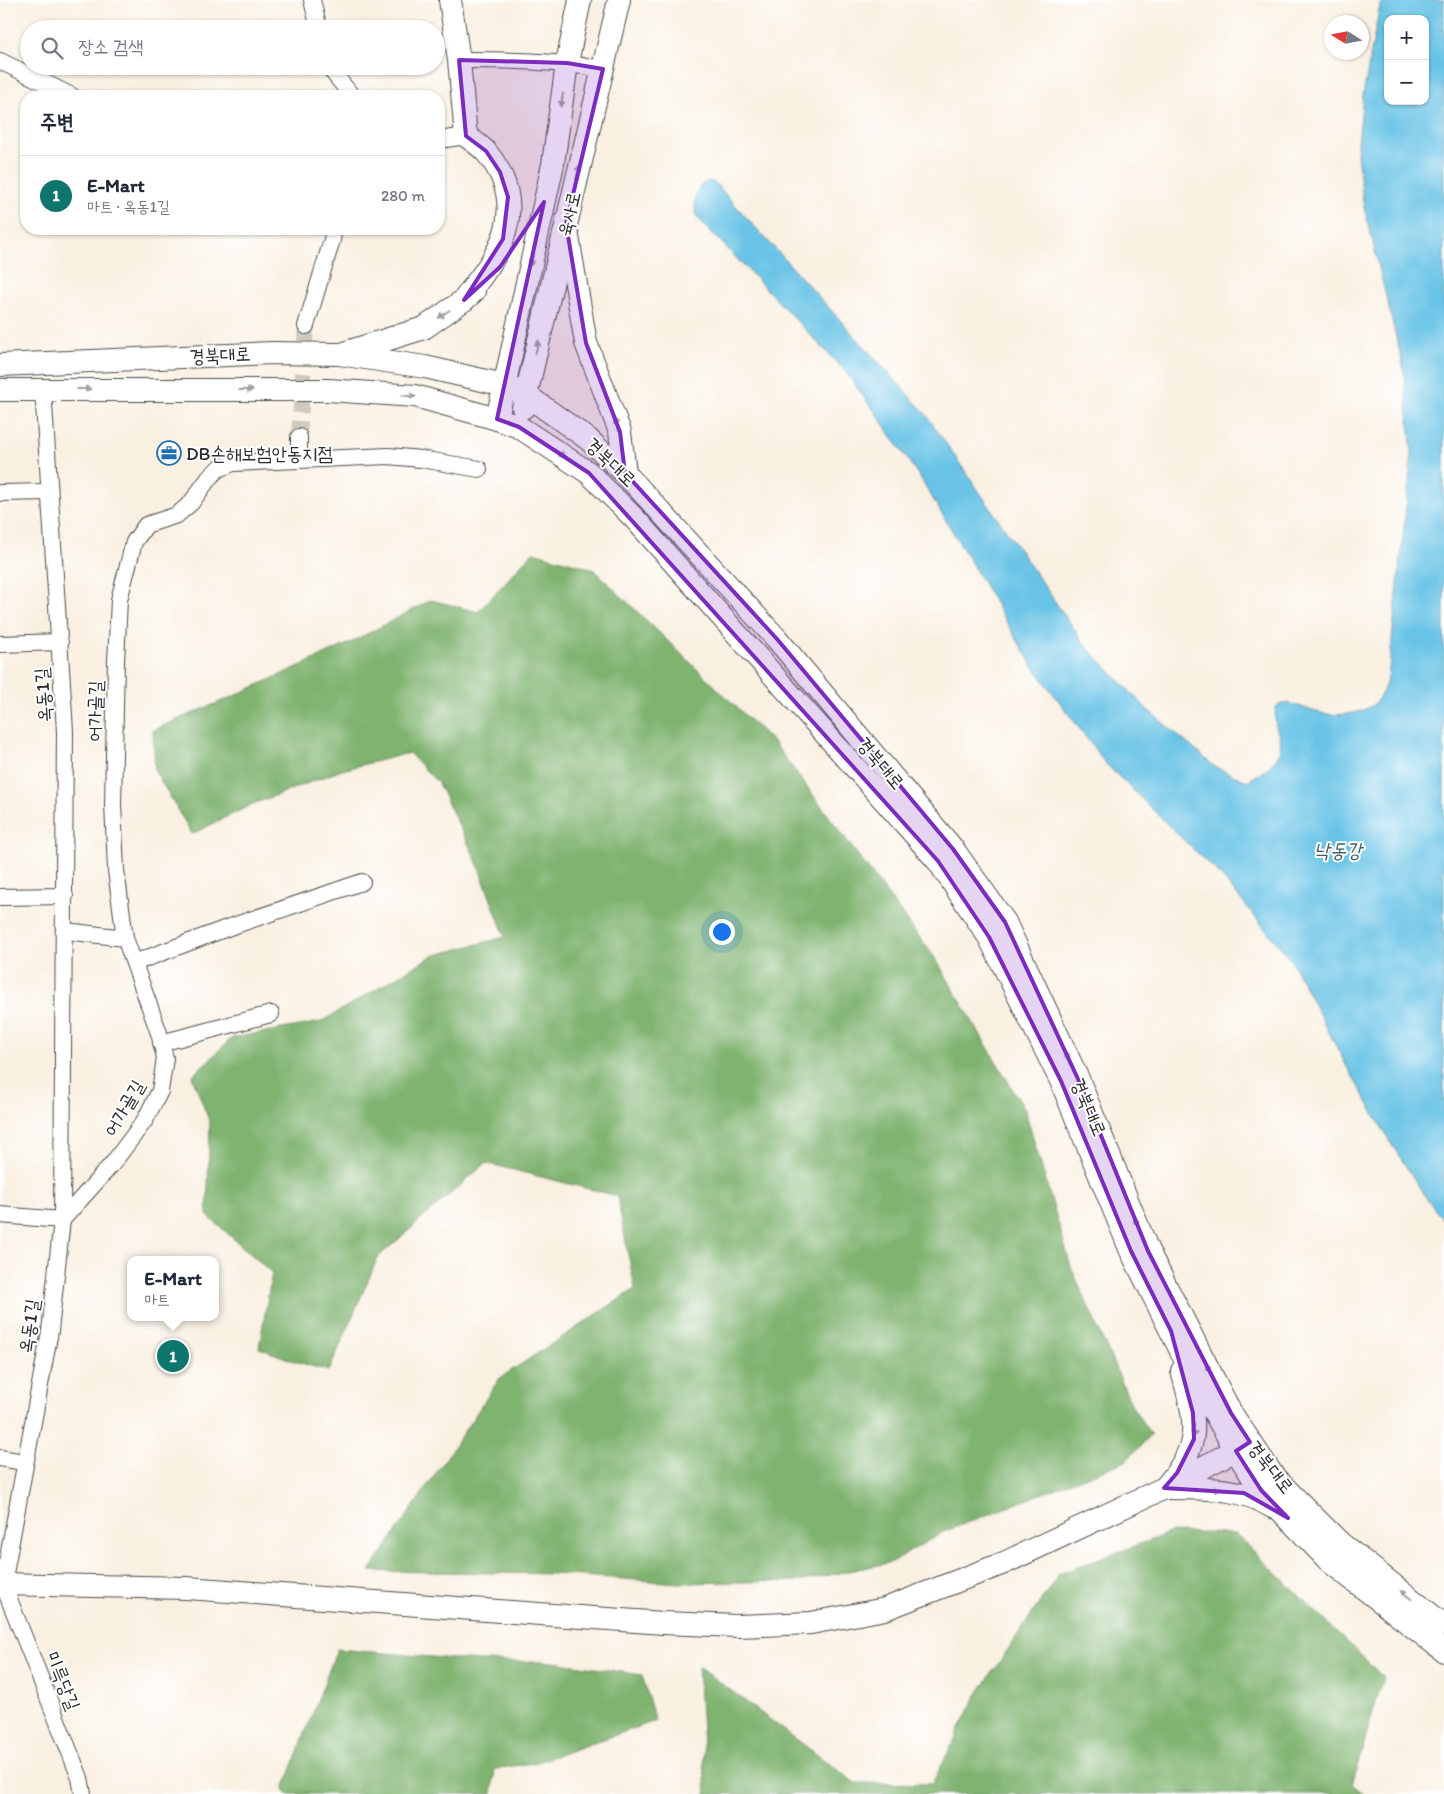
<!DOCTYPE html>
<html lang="ko">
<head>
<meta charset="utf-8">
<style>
	:root { --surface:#fff; --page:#f2f2f3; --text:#1f2937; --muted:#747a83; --line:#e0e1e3; --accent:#0f766e }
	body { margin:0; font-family:Itim,"Poor Story",sans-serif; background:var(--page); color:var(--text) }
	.controls { position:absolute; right:15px; top:15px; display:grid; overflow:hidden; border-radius:10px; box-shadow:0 1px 4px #0004 }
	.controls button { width:45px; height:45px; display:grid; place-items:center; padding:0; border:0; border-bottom:1px solid var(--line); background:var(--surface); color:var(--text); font:25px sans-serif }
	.compass { position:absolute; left:1324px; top:15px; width:45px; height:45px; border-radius:50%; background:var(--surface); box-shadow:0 1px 4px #0004; rotate:281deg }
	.you { position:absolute; left:721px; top:931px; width:18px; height:18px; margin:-12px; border:4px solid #fff; border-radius:50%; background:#1a73e8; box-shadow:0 0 0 8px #1a73e833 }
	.badge { display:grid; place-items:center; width:32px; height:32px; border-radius:50%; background:var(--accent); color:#fff; font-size:16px; font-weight:700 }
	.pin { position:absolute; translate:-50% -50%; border:2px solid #fff; box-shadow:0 1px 5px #0006 }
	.popup { position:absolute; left:127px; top:1256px; width:92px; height:65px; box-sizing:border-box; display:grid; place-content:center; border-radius:10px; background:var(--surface); filter:drop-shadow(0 1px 4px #0005); font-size:16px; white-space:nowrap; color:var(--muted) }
	.popup b { font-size:19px; color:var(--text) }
	.popup::after { content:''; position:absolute; left:50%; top:100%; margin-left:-10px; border:10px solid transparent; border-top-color:var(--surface) }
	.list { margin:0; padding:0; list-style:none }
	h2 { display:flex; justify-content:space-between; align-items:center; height:65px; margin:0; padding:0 20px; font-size:21px }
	h2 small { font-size:16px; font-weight:400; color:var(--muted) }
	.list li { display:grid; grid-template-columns:32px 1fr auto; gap:15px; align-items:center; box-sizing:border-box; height:80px; padding:0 20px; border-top:1px solid var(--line) }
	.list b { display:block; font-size:19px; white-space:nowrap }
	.list p { margin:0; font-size:16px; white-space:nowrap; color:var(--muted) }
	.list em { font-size:16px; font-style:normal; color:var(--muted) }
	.icon { flex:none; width:28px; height:28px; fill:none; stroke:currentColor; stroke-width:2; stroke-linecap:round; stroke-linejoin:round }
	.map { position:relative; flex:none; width:1444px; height:1794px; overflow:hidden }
	.search { position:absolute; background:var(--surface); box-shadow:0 1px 4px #0004; left:20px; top:20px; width:425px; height:55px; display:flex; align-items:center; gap:12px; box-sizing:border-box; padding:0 18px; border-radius:28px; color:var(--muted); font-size:19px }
	.panel { position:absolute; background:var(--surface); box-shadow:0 1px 4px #0004; left:20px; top:90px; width:425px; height:145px; border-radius:20px }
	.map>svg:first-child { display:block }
	.forest { fill:#7fb36f; stroke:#556f4d }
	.water { fill:#68c3e6; stroke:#4a7788; fill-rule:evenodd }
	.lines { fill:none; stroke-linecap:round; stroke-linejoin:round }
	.street-tunnel { stroke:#d0c9bd; stroke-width:16; stroke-dasharray:16 8; stroke-linecap:butt }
	.street-casing { stroke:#4a4946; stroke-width:18 }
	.secondary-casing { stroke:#4a4946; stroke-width:24 }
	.street { stroke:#fff; stroke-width:16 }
	.secondary { stroke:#fff; stroke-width:22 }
	.oneway { fill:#a0a0a0 }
	.marked { fill:#7b2cbf; fill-opacity:0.2; stroke:#7b2cbf; stroke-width:4; stroke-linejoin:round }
	.labels { text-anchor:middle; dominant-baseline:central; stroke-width:4; stroke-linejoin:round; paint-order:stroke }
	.street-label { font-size:19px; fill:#2b2b2b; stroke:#fff }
	.poi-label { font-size:19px; fill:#2b2b2b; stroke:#fff; text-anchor:start }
	.water-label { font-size:20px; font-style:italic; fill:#40606c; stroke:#fff }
</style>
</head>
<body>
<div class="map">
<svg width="1444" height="1794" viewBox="0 0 1444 1794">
	<rect width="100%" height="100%" fill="#fff"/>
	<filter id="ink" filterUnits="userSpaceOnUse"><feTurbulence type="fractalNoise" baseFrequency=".02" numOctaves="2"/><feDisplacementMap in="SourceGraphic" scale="10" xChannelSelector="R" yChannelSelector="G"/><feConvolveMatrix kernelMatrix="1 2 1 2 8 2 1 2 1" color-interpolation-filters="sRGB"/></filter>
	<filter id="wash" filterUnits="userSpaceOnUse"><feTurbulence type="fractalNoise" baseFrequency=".0096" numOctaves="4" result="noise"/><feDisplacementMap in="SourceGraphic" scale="20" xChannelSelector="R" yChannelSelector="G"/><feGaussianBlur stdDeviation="1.12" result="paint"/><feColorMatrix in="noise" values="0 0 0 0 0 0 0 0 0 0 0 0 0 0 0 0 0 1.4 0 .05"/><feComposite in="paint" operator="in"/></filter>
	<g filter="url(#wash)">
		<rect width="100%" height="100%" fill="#f9f0e1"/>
		<g class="forest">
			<polygon points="533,552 593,569 774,743 935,958 1025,1110 1071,1267 1133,1408 1151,1435 1126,1461 943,1532 892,1562 801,1581 679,1583 555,1574 370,1571 500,1378 635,1289 617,1196 486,1163 378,1257 329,1371 294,1361 259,1348 272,1273 207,1215 210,1123 192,1076 232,1038 321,1022 432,956 505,937 476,860 438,783 409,753 342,770 253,804 192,834 155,771 153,730 236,695 350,643 431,600 478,612"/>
			<polygon points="1172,1532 1236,1534 1383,1677 1352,1784 1364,1794 706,1794 698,1666 855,1783 932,1784 977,1695 1059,1574"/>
			<polygon points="337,1649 479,1661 554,1662 642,1675 655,1721 538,1762 495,1769 492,1794 287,1794 284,1789"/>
		</g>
		<path class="water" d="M 1381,0 L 1444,0 L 1444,1221 L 1429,1202 L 1392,1145 L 1347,1067 L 1291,960 L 1216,870 L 1201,857 L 1105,763 L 1032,665 L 923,482 L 880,419 L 845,371 L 697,217 C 693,203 694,186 709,181 L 715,183 L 925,413 L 1085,645 L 1147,709 L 1215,767 L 1247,781 C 1262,773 1284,760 1280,740 C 1277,728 1272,719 1277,706 C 1290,699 1303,709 1317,712 C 1334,717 1363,715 1376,702 C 1382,695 1385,686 1388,678 L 1412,452 L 1403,365 L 1364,207 L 1357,154 L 1363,95 ZM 1388,19 L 1425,19 L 1425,101 L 1388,101 Z"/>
	</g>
	<g filter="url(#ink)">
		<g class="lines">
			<polyline class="street-tunnel" points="299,437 306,326"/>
			<g class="street-casing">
				<g id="street">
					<polyline points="312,0 319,29"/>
					<path d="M 459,60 C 508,60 555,61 603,69"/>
					<polyline points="0,61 72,96"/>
					<polyline points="328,66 352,96"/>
					<polyline points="439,140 466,136"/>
					<polyline points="306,326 332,240 334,229"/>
					<polyline points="43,389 65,731 62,1220 50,1331 3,1584 80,1778 83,1794"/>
					<polyline points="299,437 299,459"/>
					<polyline points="0,493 49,492"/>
					<polyline points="0,644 60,642"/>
					<polyline points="0,897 65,896"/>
					<polyline points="65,931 125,938"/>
					<polyline points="134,963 227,928 362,882"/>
					<polyline points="161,1043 271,1014"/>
					<polyline points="0,1215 62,1220"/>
					<polyline points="62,1220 113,1163 145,1120 160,1091 165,1058 159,1033 125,938 116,870 113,804 116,661 119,600 134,542 146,525 177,515 191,503 209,478 218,469 233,463 388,456 421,459 479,469"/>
					<polyline points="0,1458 24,1462"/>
				</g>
			</g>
			<g class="secondary-casing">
				<g id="secondary">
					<path d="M 450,0 L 459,60 L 466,136 C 473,141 481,146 487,153 C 514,186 515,223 493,259 C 484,274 473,287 464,300"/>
					<polyline points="568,237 586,343 620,432 625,473"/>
					<polyline points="347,352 424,328 464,300 474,291"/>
					<polyline points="0,365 272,353 339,354 425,367 504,385 526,395 588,439 625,473 777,639 953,849 1005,922 1078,1079 1148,1251 1231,1413 1274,1477 1340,1543 1444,1625"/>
					<polyline points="0,390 328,390 415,396 497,419 519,427 589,473 635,519 938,861 989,937 1061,1081 1131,1251 1192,1373 1236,1451 1261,1490 1329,1561 1444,1651"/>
					<polyline points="523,408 619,0"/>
					<polyline points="497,419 553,164 567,63 580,0"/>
					<path d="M 1167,1485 C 1204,1442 1195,1420 1182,1371"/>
					<path d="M 1168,1488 C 1204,1489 1240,1486 1272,1507"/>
					<polyline points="0,1584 187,1588 663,1623 738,1626 811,1623 885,1609 1004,1563 1164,1488 1247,1444"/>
				</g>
			</g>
			<use href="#street" class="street"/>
			<use href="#secondary" class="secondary"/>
		</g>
		<defs><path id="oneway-solid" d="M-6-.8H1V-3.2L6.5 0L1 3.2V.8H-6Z" transform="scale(1.25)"/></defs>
		<g class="oneway">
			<use href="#oneway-solid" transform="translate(562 100) rotate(98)"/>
			<use href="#oneway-solid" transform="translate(578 172) rotate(-76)"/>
			<use href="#oneway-solid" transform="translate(532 259) rotate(102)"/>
			<use href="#oneway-solid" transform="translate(444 314) rotate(145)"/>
			<use href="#oneway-solid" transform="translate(537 347) rotate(-77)"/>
			<use href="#oneway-solid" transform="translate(84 389)"/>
			<use href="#oneway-solid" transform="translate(246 390)"/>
			<use href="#oneway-solid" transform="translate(409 396) rotate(6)"/>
			<use href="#oneway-solid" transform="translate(617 425) rotate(-111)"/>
			<use href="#oneway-solid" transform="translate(559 453) rotate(33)"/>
			<use href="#oneway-solid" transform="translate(1068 1058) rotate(-115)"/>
			<use href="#oneway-solid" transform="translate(1137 1224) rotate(-112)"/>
			<use href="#oneway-solid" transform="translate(1209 1370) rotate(-117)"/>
			<use href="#oneway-solid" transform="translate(1194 1430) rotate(91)"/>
			<use href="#oneway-solid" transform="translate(1213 1489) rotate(3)"/>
			<use href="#oneway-solid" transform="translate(1406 1595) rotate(-142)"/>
		</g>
	</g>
	<path class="marked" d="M 459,60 L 567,63 L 603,69 L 566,224 L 586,343 L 620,432 L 625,473 L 777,639 L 953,849 L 1005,922 L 1078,1079 L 1148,1251 L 1231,1413 L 1250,1442 L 1236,1451 L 1261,1490 L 1288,1518 L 1244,1493 L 1164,1488 L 1177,1473 L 1194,1439 L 1193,1413 L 1171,1331 L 1131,1251 L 1061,1081 L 989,937 L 938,861 L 589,473 L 519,427 L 497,419 L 544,202 L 500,267 L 464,300 L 503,239 L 508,197 L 500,172 L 486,151 L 466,136 Z"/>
	<defs>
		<g id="office-ring" transform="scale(1.25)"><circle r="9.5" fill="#fff" stroke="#1f6fb2" stroke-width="1.5"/><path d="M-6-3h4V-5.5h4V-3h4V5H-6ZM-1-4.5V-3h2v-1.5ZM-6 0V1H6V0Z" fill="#1f6fb2"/></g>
	</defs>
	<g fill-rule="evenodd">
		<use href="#office-ring" x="169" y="453"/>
	</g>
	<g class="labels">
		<g class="street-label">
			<text transform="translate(569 214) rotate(-77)">육사로</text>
			<text transform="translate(220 355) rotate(-3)">경북대로</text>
			<text transform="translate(611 462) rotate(44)">경북대로</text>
			<text transform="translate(43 695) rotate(-94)">옥동1길</text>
			<text transform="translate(95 711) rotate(-89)">어가골길</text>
			<text transform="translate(881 763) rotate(50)">경북대로</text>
			<text transform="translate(1089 1107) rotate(67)">경북대로</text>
			<text transform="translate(124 1108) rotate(-60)">어가골길</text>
			<text transform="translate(29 1326) rotate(-82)">옥동1길</text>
			<text transform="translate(1271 1467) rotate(52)">경북대로</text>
			<text transform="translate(63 1681) rotate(68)">미륵당길</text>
		</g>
		<g class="poi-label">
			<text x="186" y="453">DB손해보험안동지점</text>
		</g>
		<g class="water-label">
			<text x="1338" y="850">낙동강</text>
		</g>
	</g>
</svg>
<div class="controls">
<button>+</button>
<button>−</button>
</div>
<svg class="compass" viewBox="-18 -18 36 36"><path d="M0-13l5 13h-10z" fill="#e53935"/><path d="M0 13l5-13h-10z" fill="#747a83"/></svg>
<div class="you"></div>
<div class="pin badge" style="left:173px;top:1356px">1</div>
<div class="popup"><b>E-Mart</b>마트</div>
<div class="search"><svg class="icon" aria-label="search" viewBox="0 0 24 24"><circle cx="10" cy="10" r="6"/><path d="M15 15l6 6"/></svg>장소 검색</div>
<section class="panel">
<h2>주변<small></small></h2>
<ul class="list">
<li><span class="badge">1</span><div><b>E-Mart</b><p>마트 · 옥동1길</p></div><em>280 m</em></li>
</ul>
</section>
</div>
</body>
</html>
